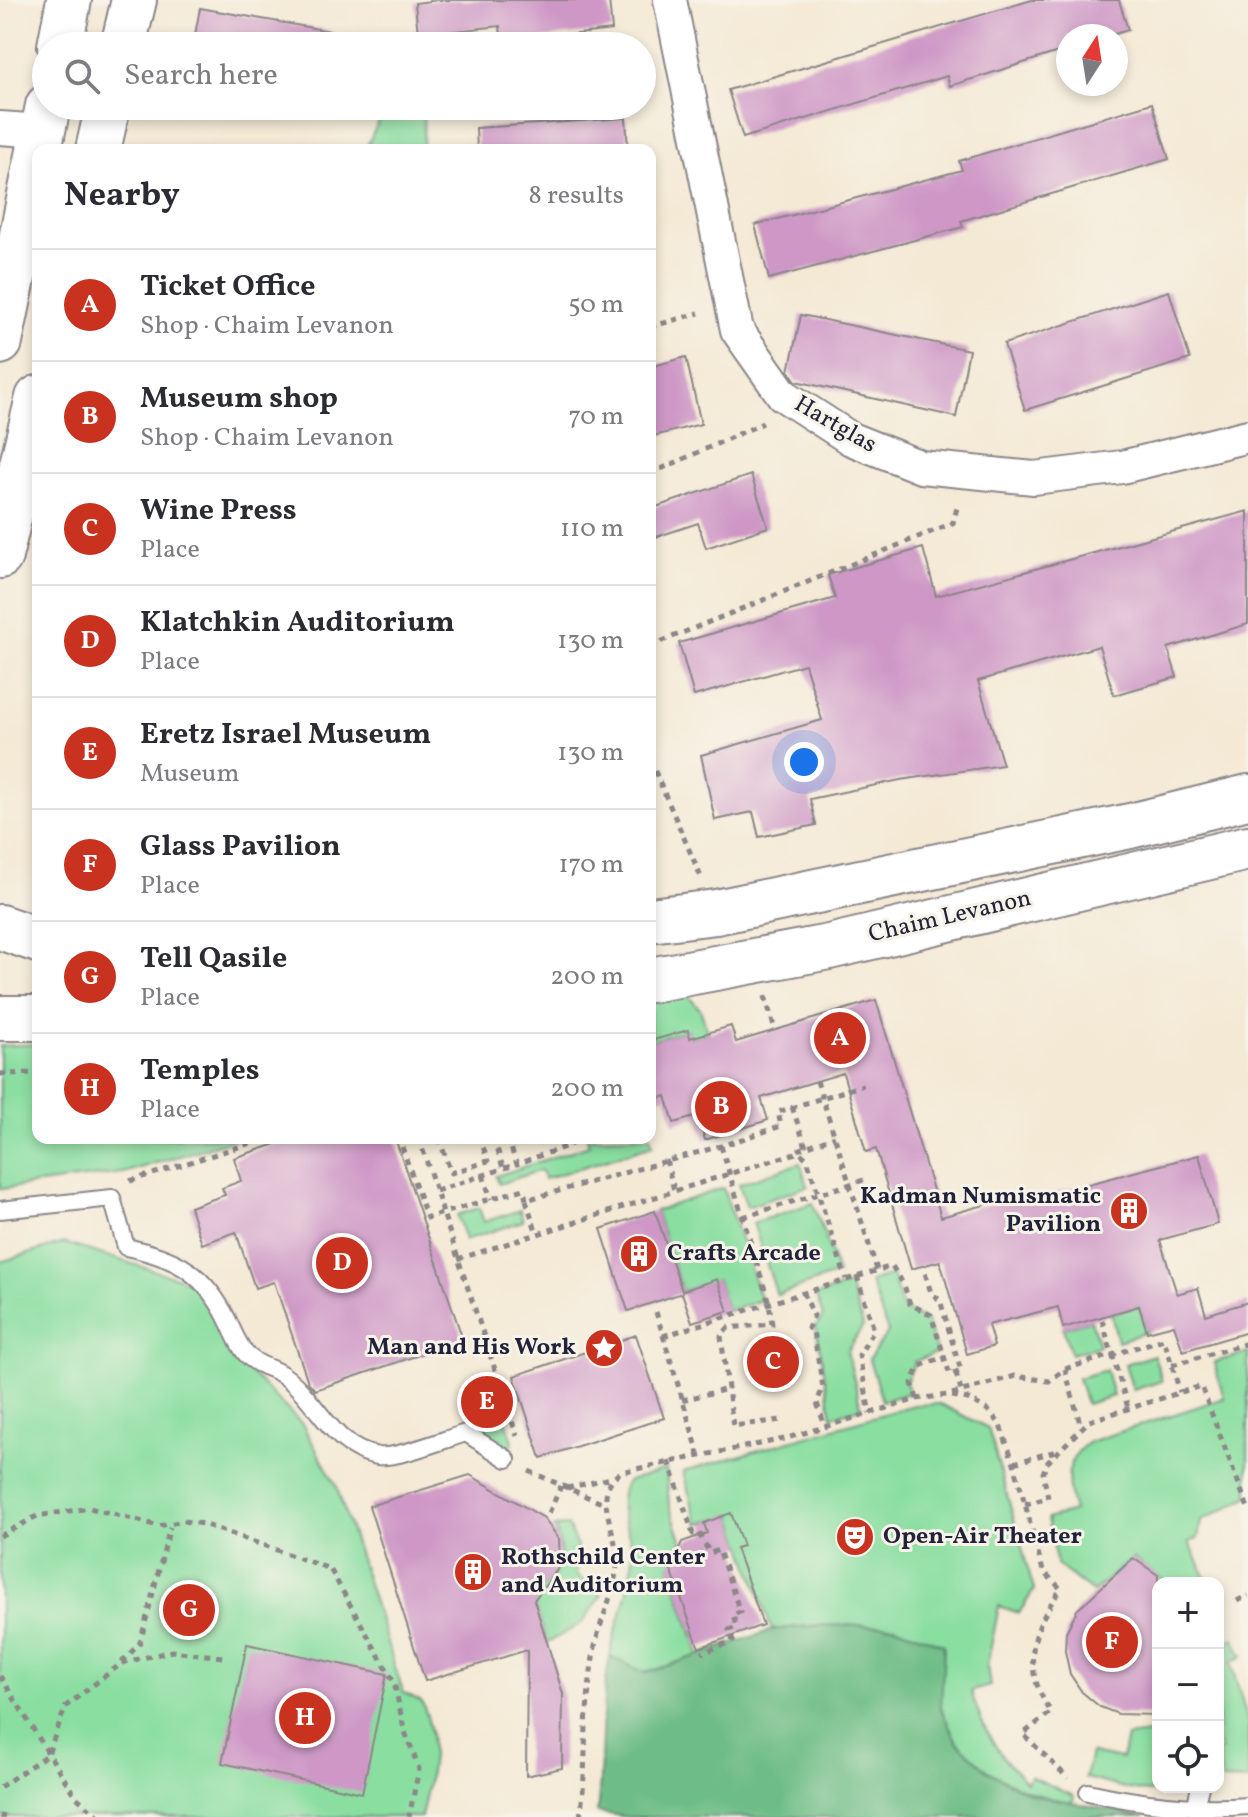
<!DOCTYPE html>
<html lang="en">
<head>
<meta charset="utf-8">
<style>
	:root { --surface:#fff; --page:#f2f2f3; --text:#2b2b33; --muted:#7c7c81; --line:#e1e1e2; --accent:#c8321e }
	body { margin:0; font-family:Vollkorn,serif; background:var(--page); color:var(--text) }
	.controls { position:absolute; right:24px; bottom:24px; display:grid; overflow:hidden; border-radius:16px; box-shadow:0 4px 12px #0003 }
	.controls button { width:72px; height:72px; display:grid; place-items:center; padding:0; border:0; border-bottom:2px solid var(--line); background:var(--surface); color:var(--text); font:40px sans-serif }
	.compass { position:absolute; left:1056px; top:24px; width:72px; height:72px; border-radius:50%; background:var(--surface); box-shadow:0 4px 12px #0003; rotate:12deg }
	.you { position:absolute; left:804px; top:762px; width:28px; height:28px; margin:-20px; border:6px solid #fff; border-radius:50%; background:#1a73e8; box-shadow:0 0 0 12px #1a73e833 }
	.badge { display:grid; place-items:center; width:52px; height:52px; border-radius:50%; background:var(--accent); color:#fff; font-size:26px; font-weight:700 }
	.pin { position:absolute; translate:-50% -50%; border:4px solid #fff; box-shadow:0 2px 8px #0006 }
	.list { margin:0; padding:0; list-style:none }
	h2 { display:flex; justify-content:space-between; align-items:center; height:104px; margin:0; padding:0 32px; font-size:34px }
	h2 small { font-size:26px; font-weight:400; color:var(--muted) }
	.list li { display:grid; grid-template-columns:52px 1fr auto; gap:24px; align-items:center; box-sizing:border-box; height:112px; padding:0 32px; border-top:2px solid var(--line) }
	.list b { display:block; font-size:30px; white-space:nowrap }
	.list p { margin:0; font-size:26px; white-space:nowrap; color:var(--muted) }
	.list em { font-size:26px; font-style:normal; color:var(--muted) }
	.icon { flex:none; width:44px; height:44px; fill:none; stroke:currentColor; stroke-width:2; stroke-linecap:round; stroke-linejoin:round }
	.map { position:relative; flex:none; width:1248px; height:1817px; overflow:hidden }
	.search { position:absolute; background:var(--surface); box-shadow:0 4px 12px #0003; left:32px; top:32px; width:624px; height:88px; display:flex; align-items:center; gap:20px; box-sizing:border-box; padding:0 28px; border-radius:44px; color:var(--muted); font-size:30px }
	.panel { position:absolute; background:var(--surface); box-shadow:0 4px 12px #0003; left:32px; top:144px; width:624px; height:1000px; border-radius:16px }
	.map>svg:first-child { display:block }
	.green { fill:#89dea0; stroke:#56806e; stroke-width:2 }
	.forest { fill:#6ebd86; stroke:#487060; stroke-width:2 }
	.building { fill:#ce97c6 }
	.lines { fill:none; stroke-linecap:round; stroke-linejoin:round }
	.lane-casing { stroke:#8b8688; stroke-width:20 }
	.street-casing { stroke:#8b8688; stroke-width:36 }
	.secondary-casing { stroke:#8b8688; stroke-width:48 }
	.path { stroke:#8b8688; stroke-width:5; stroke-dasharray:6 6; stroke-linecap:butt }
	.lane { stroke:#fff; stroke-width:16 }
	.street { stroke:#fff; stroke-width:32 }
	.secondary { stroke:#fff; stroke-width:44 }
	.labels { text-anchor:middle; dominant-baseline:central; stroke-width:6; stroke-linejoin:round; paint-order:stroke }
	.street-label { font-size:24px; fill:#22223b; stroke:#f7f3e8 }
	.poi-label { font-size:24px; font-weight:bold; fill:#22223b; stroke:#f7f3e8; text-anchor:start }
</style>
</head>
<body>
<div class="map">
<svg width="1248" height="1817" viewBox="0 0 1248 1817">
	<rect width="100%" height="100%" fill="#f7f3e8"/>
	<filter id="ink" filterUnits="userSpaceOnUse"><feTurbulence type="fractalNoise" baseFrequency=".0125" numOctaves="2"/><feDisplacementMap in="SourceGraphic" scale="16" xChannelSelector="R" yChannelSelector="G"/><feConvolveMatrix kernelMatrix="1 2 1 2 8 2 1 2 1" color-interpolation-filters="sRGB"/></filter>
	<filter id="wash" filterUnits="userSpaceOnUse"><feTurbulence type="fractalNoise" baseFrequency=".006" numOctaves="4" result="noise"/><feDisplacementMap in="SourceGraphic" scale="32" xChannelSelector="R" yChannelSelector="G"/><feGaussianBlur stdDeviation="1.8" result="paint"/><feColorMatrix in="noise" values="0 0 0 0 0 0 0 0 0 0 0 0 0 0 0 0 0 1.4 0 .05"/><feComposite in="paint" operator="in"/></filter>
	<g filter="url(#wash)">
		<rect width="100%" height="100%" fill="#f4e9d5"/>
		<g class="green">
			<polygon points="386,106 424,106 423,150 365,150"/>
			<polygon points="687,995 700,1009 708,1033 690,1038 687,1030 650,1041 650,999"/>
			<polygon points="38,1044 38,1138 239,1138 123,1173 0,1189 0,1046"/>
			<polygon points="650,1136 653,1145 544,1179 541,1170 499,1184 496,1176 589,1145 587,1138"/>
			<polygon points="800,1163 808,1186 747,1207 739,1184"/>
			<polygon points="723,1188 761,1300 728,1311 717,1280 682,1291 655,1211"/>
			<polygon points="813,1203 838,1274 777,1295 753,1223"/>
			<polygon points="479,1208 484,1222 520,1210 523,1221 465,1240 457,1215"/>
			<path d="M 64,1243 L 185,1280 L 203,1296 L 232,1355 L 302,1424 L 336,1485 L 403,1692 L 422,1702 C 440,1745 430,1773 421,1817 L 0,1817 L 0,1262 Z"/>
			<polygon points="892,1275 903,1309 926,1321 937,1353 915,1361 906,1382 909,1393 882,1401 869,1359 888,1332 870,1282"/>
			<polygon points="849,1285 863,1326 847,1351 861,1408 832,1416 816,1327 823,1316 816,1296"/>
			<polygon points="1139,1306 1147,1332 1118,1341 1111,1314"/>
			<polygon points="1091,1320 1099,1346 1071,1354 1063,1328"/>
			<path d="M 1248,1353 L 1248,1497 L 1201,1521 L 1198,1538 L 1189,1542 L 1207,1580 L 1167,1583 L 1133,1558 L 1093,1592 L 1057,1565 L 1047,1519 L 1074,1511 C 1066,1484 1063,1460 1089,1442 L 1224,1398 L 1214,1362 Z"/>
			<polygon points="1154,1355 1162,1381 1133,1390 1125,1364"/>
			<polygon points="1106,1370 1113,1396 1086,1404 1078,1378"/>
			<path d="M 490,1372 L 513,1441 L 510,1449 C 479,1441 476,1407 467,1380 Z"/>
			<path d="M 940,1404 L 988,1428 L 1034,1590 L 1019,1613 L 999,1606 L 987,1666 L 990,1686 L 971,1691 C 982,1729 998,1756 1027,1783 L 1030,1776 L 1074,1796 L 1072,1805 C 1021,1791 952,1767 941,1706 C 937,1687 942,1665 944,1645 L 818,1625 L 772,1630 L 732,1514 L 698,1524 L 683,1472 L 914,1405 Z"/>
			<path d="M 666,1469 L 669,1505 L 682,1542 L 670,1567 L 700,1657 L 645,1673 L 610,1657 C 615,1621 637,1583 632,1547 C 628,1526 612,1499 628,1481 Z"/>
			<path d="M 568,1526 L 577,1547 L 576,1575 L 602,1595 L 582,1623 L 547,1643 L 532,1595 C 560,1579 567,1555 554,1527 Z"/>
			<polygon points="1234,1638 1243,1656 1231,1662 1248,1723 1248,1781 1222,1780 1218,1752 1222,1750 1218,1744 1218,1645"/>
			<path d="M 1158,1733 L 1158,1787 L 1174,1787 C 1150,1800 1111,1783 1085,1778 L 1091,1753 L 1122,1759 L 1127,1737 Z"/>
		</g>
		<path class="forest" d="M 818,1625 L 895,1626 L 944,1645 L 941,1709 L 957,1742 L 989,1772 L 1031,1794 L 1144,1817 L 627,1817 L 597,1812 C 604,1760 599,1708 610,1657 L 646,1673 L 772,1630 Z"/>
		<g id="blocks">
			<g class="building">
				<polygon points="438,0 609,0 612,30 543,38 544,46 502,46 500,26 418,35 415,3"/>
				<polygon points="1032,0 1119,0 1128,30 1108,36 1068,36 1068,49 950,86 947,76 743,138 728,90"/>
				<polygon points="200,8 330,31 328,46 193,46"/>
				<polygon points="1152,103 1169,159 961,221 963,227 769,279 755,225 962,170 959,161"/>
				<polygon points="626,118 628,150 477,150 476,128"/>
				<polygon points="1169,291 1190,359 1025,410 1004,344"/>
				<polygon points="801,315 969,350 956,417 796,381 789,371"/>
				<polygon points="686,357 701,424 650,437 650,367"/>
				<polygon points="751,475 768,527 706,548 698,523 650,539 650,509"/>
				<polygon points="1248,511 1248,624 1168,648 1177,677 1114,695 1099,646 978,681 1003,765 900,780 810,799 816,825 759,837 753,812 715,820 701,755 822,720 805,664 694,696 679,643 835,598 828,575 923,548 936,596"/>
				<polygon points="876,1000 941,1217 1013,1197 1014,1202 1020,1202 1199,1155 1218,1224 1160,1240 1177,1294 1198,1288 1206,1315 1248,1302 1248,1332 1183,1351 1174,1325 1147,1332 1139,1306 1063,1328 1058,1307 988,1325 994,1346 967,1354 940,1261 911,1269 876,1149 866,1152 843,1073 761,1098 768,1120 705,1140 698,1116 674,1123 666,1096 650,1101 650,1041 688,1030 690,1038 731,1026 736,1042"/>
				<polygon points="294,1138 395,1138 463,1340 315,1390 308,1382 274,1282 255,1288 236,1232 202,1244 190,1207 225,1195 222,1188 241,1181 234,1158"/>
				<polygon points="655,1211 682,1291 717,1279 728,1311 692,1322 682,1293 628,1311 601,1229"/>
				<polygon points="636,1335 664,1418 541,1458 514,1376"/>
				<polygon points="470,1475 544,1518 559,1539 560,1566 534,1600 563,1694 562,1768 526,1776 527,1650 425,1681 369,1506"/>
				<polygon points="731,1513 743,1546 736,1548 763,1625 699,1648 670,1567 682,1542 707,1533 704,1523"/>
				<polygon points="1133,1558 1158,1575 1158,1715 1118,1714 1100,1707 1082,1692 1070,1674 1065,1651 1066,1632 1077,1610"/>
				<polygon points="247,1644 387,1674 362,1793 222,1763"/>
			</g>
		</g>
	</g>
	<g filter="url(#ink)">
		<use href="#blocks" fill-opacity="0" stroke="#8b8688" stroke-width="2"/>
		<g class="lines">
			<g class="lane-casing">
				<g id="lane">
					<path d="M 0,1210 L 112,1198 L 126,1247 C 172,1257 199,1269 223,1311 C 231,1325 236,1342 246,1354 C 257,1366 271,1367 283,1375 C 318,1399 332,1449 378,1456 C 397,1459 445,1439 466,1433 L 507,1459"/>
					<path d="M 1088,1792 C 1142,1804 1192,1810 1248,1806"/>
					<polyline points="1195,1808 1200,1787"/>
				</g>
			</g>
			<g class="street-casing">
				<g id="street">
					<polyline points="670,0 737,330 783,395 851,439 921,467 1034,478 1122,467 1248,436"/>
					<polyline points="0,128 43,131"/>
				</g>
			</g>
			<g class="secondary-casing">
				<g id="secondary">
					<polyline points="60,46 69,0"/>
					<polyline points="123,46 134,0"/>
					<polyline points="39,150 48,106"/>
					<polyline points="98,150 108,106"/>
					<polyline points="0,342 38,156"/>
					<polyline points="0,556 38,398"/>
					<polyline points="650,920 716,912 1130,826 1248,797"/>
					<polyline points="0,927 38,940"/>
					<polyline points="650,980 829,947 1248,848"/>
					<polyline points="0,1018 38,1018"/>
				</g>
			</g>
			<g class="path">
				<polyline points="650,327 699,313"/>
				<polyline points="650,474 763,423"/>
				<polyline points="650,646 953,523 958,504"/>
				<polyline points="650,760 701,877"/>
				<polyline points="765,996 775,1030"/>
				<polyline points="0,1074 38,1073"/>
				<polyline points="817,1081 877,1270"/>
				<polyline points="792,1107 806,1147"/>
				<polyline points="419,1138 443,1213 524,1189 526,1200 721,1146 781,1126 778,1112 863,1085"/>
				<polyline points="439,1138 451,1173 488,1161 480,1138"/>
				<polyline points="494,1138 503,1168"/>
				<polyline points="507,1138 517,1164 570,1145 568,1138"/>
				<polyline points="721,1146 769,1303 772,1324 728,1328 721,1336 733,1426 781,1420"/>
				<polyline points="402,1147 427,1218 443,1213 517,1436"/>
				<polyline points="798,1150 835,1136"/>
				<polyline points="666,1160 674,1190"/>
				<polyline points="483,1175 491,1199"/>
				<polyline points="130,1181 267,1138"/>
				<polyline points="436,1191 517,1164"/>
				<polyline points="526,1200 537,1234"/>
				<polyline points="743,1217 864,1180"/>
				<polyline points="458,1259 799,1152 807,1159 846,1279"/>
				<polyline points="857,1276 874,1330 859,1355 870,1414"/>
				<polyline points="803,1292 814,1316 808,1328 813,1331 823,1387 817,1403 825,1426"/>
				<polyline points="656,1312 699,1454"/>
				<polyline points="1102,1320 1128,1408"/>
				<polyline points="663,1336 892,1266 904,1285 910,1304 931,1315 950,1375 961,1371 940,1300 931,1293 924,1269"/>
				<polyline points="1172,1365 1248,1343"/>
				<polyline points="1065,1369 1081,1427"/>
				<polyline points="956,1373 961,1391"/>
				<polyline points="952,1394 1015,1376 1049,1381 1065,1369 1164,1339 1180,1392"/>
				<polyline points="917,1399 912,1383 920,1366 944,1357"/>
				<polyline points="682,1400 728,1389"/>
				<polyline points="481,1411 507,1402"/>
				<polyline points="669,1461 693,1534 698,1532 710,1553 719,1550 740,1612 733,1615 736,1627 729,1630 733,1641 702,1653"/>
				<polyline points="1014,1463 1056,1451"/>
				<polyline points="529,1471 606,1505"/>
				<polyline points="567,1488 611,1478"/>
				<polyline points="1025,1504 1048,1498 1043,1473 1047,1463 1089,1421 1201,1386 1248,1508"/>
				<polyline points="549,1513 561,1486"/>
				<polyline points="0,1536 37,1516 90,1508 159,1526 183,1521 203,1524 330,1569 394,1682 404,1729 419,1769 409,1817"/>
				<polyline points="1237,1601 1248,1595"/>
				<polyline points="122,1662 140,1643 170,1527"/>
				<polyline points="0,1676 75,1796 100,1817"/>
				<polyline points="0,1787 48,1754 66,1706 122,1663 172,1651 223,1657"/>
				<polyline points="0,1816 5,1817"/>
				<path d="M 580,1817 C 586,1778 584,1739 588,1700 C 590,1677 593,1649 600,1627 C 607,1605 616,1585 617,1562 C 618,1529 589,1493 621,1472 L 784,1439 L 917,1399 L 947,1395 L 968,1399 L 988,1410 L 999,1423 L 1014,1463 L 1043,1571 L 1061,1589 C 1030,1631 1021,1667 1051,1712 L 1023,1734 L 1068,1778"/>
			</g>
			<use href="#lane" class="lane"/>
			<use href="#street" class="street"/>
			<use href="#secondary" class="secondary"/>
		</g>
	</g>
	<defs>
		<g id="building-disc" transform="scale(2)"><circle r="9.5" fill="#c8321e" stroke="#f7f3e8"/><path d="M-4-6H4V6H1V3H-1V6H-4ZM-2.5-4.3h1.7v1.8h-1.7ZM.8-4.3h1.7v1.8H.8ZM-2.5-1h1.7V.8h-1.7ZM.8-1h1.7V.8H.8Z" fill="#fff"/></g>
		<g id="sight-disc" transform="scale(2)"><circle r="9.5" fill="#c8321e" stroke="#f7f3e8"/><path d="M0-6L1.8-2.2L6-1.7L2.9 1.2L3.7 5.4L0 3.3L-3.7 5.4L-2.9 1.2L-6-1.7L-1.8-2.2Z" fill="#fff"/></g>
		<g id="theatre-disc" transform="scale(2)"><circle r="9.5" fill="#c8321e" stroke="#f7f3e8"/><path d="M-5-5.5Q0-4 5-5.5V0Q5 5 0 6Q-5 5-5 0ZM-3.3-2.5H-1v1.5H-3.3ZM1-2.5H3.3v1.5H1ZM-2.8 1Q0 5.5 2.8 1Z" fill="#fff"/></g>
	</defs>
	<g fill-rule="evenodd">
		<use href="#building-disc" x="1129" y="1211"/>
		<use href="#building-disc" x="639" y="1254"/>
		<use href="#sight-disc" x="604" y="1348"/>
		<use href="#theatre-disc" x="855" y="1537"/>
		<use href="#building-disc" x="473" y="1572"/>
	</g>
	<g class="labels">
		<g class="street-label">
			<text transform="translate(835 425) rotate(30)">Hartglas</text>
			<text transform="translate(950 917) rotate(-13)">Chaim Levanon</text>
		</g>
		<g class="poi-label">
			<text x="1101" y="1197" text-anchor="end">Kadman Numismatic<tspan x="1101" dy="28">Pavilion</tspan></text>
			<text x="667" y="1254">Crafts Arcade</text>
			<text x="576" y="1348" text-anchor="end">Man and His Work</text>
			<text x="883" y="1537">Open-Air Theater</text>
			<text x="501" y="1558">Rothschild Center<tspan x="501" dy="28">and Auditorium</tspan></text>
		</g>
	</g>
</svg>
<div class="controls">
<button>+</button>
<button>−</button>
<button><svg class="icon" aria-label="locate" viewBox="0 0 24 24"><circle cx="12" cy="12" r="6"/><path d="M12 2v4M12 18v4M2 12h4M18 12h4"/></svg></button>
</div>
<svg class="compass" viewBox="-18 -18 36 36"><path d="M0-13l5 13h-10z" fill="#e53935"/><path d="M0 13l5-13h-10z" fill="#7c7c81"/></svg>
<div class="you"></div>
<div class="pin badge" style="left:840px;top:1038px">A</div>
<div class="pin badge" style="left:721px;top:1107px">B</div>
<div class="pin badge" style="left:773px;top:1362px">C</div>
<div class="pin badge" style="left:342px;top:1263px">D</div>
<div class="pin badge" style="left:487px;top:1402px">E</div>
<div class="pin badge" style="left:1112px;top:1642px">F</div>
<div class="pin badge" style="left:189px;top:1610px">G</div>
<div class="pin badge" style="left:305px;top:1718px">H</div>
<div class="search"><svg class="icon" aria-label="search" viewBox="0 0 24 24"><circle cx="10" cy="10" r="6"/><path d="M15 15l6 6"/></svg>Search here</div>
<section class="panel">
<h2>Nearby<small>8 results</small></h2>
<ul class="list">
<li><span class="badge">A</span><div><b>Ticket Office</b><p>Shop · Chaim Levanon</p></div><em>50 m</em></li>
<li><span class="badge">B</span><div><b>Museum shop</b><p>Shop · Chaim Levanon</p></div><em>70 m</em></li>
<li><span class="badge">C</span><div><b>Wine Press</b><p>Place</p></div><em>110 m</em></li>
<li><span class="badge">D</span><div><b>Klatchkin Auditorium</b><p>Place</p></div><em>130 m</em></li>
<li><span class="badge">E</span><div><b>Eretz Israel Museum</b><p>Museum</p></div><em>130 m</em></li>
<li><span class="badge">F</span><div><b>Glass Pavilion</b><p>Place</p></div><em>170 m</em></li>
<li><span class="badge">G</span><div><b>Tell Qasile</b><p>Place</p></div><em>200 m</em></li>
<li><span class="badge">H</span><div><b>Temples</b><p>Place</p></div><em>200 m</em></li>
</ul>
</section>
</div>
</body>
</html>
